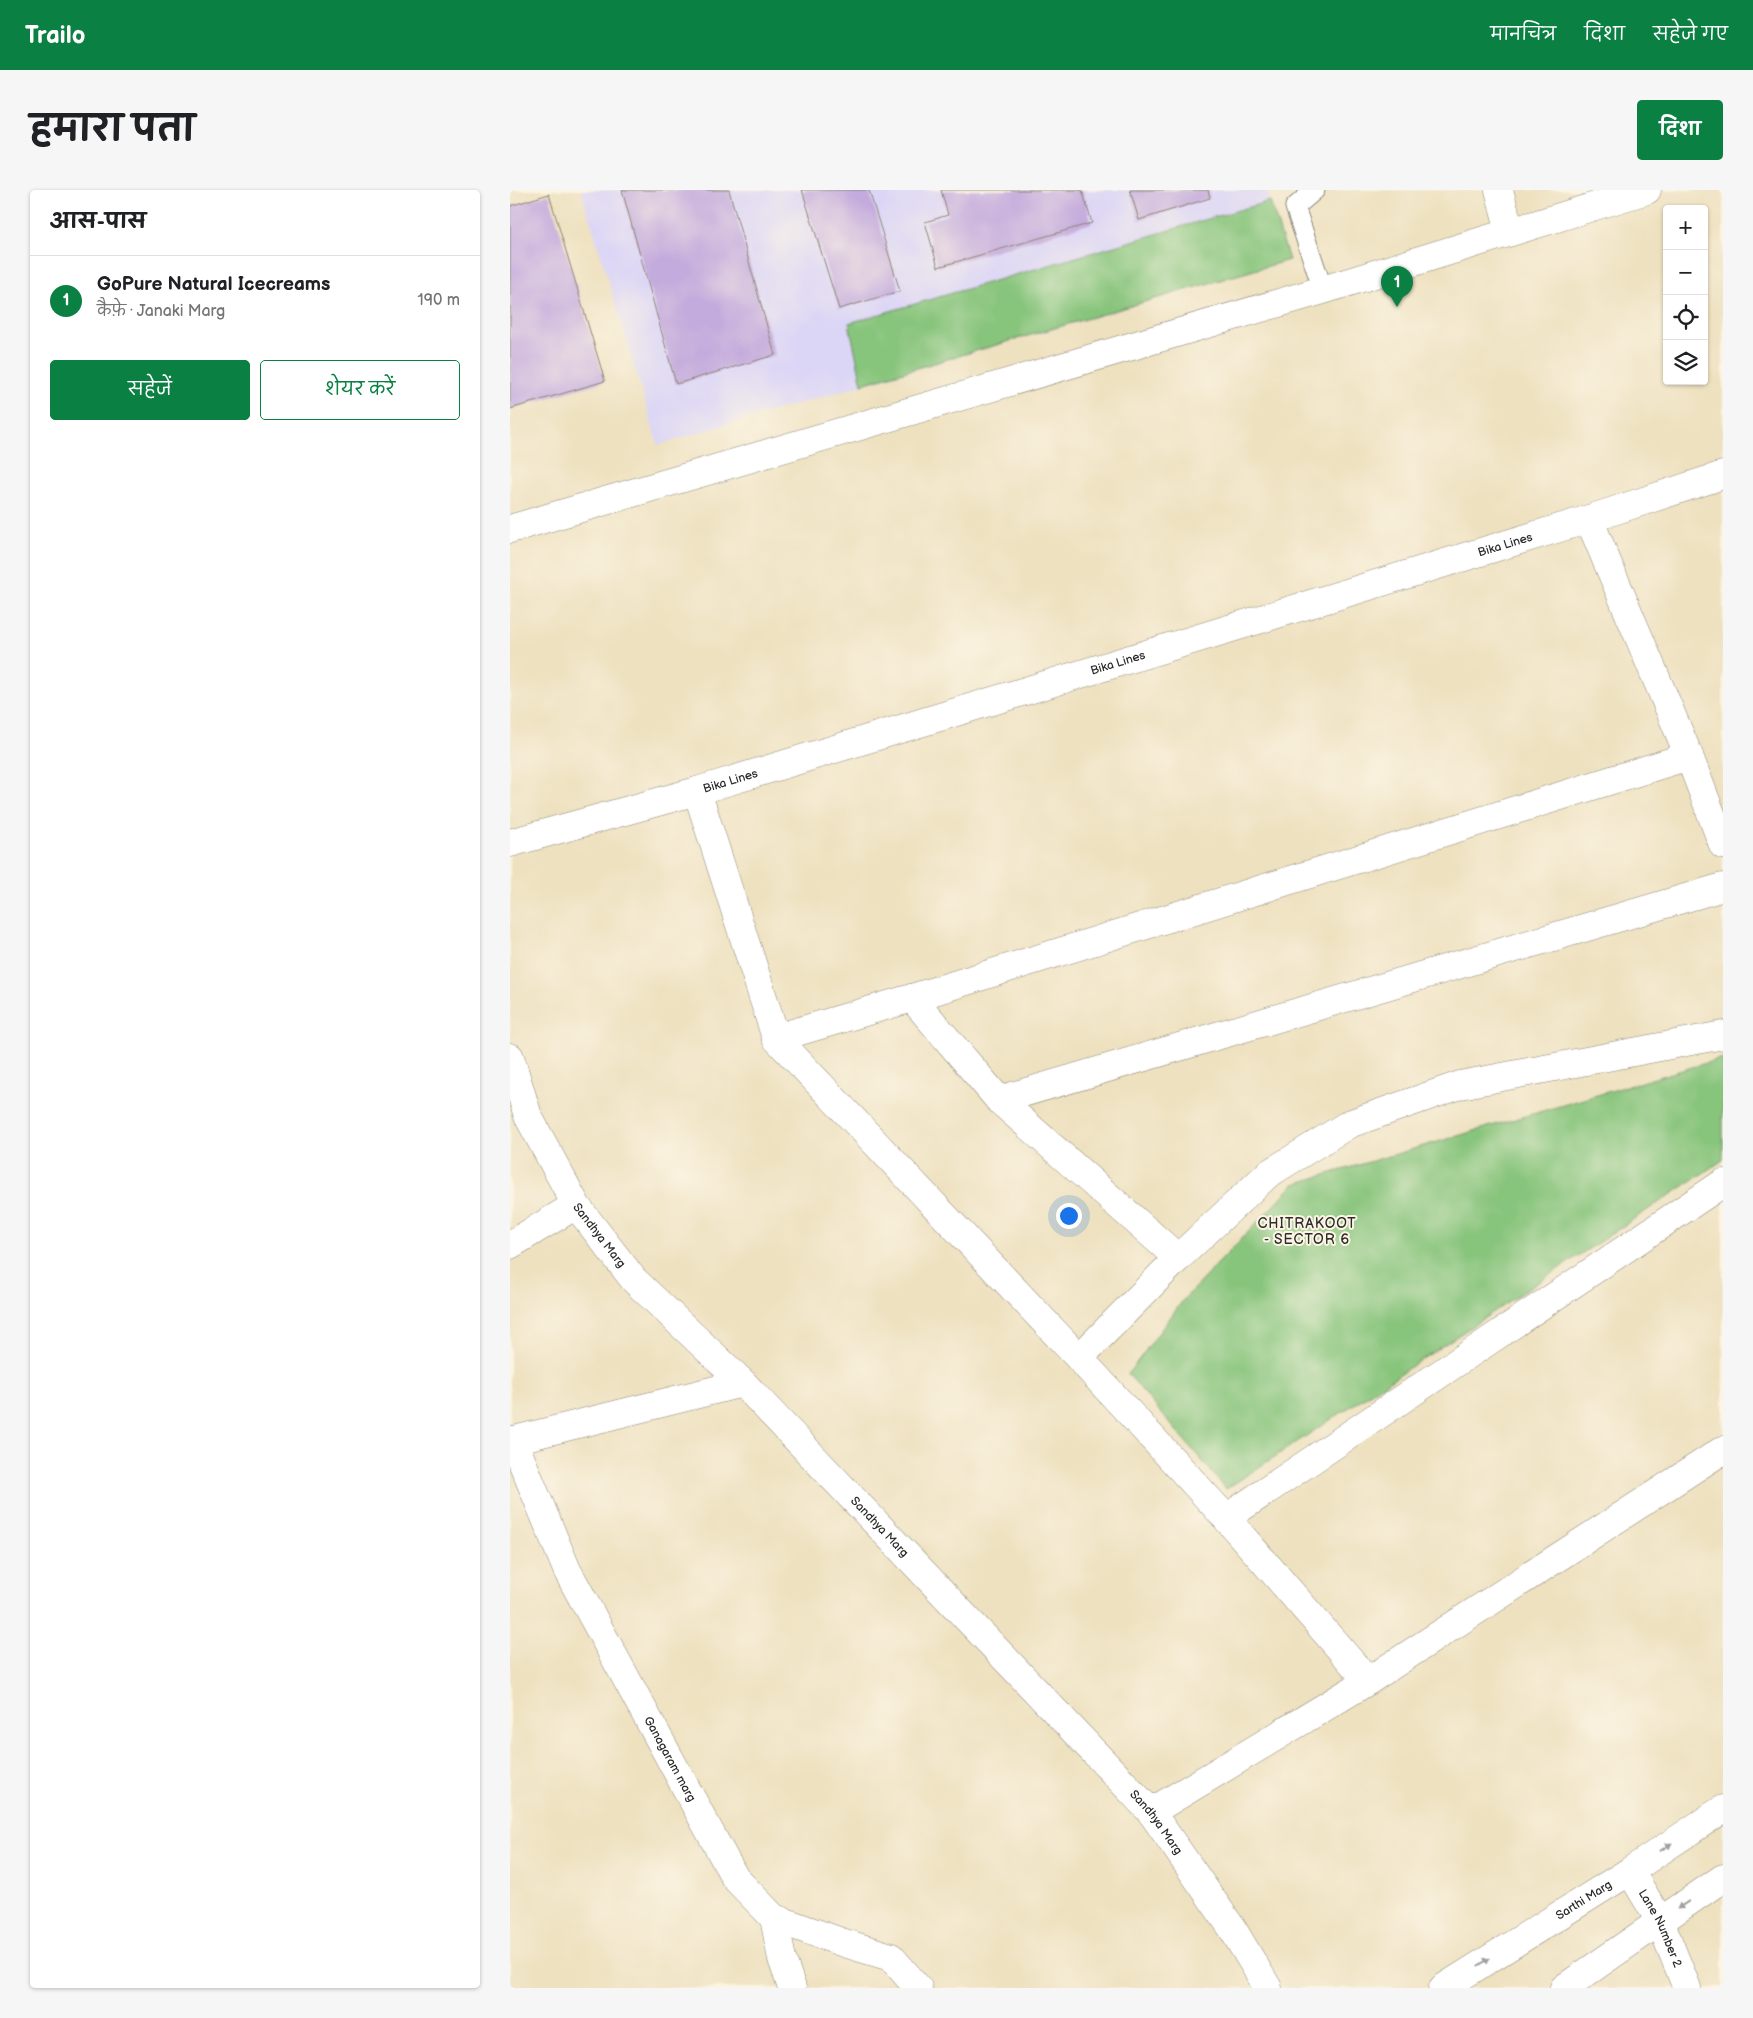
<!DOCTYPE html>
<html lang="hi">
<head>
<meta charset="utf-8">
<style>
	:root { --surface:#fff; --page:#f6f6f6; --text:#202124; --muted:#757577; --line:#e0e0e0; --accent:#0b8043 }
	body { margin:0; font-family:"Balsamiq Sans","Playpen Sans Deva",sans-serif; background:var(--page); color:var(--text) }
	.controls { position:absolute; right:15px; top:15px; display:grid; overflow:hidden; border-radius:5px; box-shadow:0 1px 4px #0004 }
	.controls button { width:45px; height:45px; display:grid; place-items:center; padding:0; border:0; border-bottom:1px solid var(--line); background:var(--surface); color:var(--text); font:25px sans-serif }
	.you { position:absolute; left:558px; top:1025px; width:18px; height:18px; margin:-12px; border:4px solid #fff; border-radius:50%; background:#1a73e8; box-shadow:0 0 0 8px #1a73e833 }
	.badge { display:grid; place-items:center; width:32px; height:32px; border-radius:50%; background:var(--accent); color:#fff; font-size:16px; font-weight:700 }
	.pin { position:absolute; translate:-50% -41px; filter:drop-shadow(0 1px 2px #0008) }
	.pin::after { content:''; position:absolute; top:26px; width:18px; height:15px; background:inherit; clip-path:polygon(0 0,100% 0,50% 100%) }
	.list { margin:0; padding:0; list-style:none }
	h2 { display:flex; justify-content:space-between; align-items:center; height:65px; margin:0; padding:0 20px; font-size:21px }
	h2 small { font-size:16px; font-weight:400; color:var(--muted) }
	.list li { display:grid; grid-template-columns:32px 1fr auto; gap:15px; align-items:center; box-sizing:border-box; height:90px; padding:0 20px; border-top:1px solid var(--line) }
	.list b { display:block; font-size:19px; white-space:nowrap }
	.list p { margin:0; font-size:16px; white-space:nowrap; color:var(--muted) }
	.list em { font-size:16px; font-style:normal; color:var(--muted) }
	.actions { display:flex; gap:10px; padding:15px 20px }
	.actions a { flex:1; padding:11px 0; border:1px solid var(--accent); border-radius:5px; text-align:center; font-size:18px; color:var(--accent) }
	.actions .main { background:var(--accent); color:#fff }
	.icon { flex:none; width:28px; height:28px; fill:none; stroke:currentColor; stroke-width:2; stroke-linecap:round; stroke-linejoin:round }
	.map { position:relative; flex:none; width:1213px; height:1798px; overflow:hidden; border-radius:5px }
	header { display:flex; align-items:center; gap:30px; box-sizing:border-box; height:70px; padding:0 25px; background:var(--accent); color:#fff }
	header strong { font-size:24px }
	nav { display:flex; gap:28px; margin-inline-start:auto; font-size:18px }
	.intro { display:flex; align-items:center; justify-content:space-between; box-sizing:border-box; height:120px; padding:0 30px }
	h1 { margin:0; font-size:35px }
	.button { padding:12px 22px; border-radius:5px; background:var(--accent); color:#fff; font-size:18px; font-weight:700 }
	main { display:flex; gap:30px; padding:0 30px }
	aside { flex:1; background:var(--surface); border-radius:5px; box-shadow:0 1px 4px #0004 }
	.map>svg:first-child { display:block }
	.built { fill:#dcd6f6 }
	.green { fill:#87c47b; stroke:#597853 }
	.building { fill:#c4abdd }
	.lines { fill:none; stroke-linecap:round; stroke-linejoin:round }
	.service-casing { stroke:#8c8676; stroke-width:21 }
	.minor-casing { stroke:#8c8676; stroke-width:29 }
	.tertiary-casing { stroke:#8c8676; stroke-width:29 }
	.service { stroke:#fff; stroke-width:19 }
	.minor { stroke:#fff; stroke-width:28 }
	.tertiary { stroke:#fff; stroke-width:28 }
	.oneway { fill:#a0a0a0 }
	.labels { text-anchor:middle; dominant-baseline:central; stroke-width:4; stroke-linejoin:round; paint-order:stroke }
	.street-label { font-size:12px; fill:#2b2b2b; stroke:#fcf5e5 }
	.neighbourhood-label { font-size:14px; letter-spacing:1px; fill:#2b2b2b; stroke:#fcf5e5 }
</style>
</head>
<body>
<header>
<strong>Trailo</strong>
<nav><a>मानचित्र</a><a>दिशा</a><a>सहेजे गए</a></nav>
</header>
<div class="intro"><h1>हमारा पता</h1><a class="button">दिशा</a></div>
<main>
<aside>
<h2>आस-पास<small></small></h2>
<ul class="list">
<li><span class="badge">1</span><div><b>GoPure Natural Icecreams</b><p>कैफ़े · Janaki Marg</p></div><em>190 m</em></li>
</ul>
<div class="actions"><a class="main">सहेजें</a><a>शेयर करें</a></div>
</aside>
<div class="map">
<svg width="1213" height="1798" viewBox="0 0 1213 1798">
	<rect width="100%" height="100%" fill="#fcf5e5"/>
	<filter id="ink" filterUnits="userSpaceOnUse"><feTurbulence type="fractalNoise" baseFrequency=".02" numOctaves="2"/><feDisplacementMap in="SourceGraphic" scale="10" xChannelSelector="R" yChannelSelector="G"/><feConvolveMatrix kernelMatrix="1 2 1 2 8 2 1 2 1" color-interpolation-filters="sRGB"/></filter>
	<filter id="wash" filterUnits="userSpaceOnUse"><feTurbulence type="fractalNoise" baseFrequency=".0096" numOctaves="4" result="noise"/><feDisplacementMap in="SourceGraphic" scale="20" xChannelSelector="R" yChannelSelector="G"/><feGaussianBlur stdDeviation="1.12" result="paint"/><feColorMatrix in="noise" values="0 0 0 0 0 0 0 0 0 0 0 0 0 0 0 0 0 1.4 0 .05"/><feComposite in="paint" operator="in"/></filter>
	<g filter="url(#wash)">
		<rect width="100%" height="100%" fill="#eee1c0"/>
		<polygon class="built" points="71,0 757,0 779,70 148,255"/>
		<g class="green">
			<polygon points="760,11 779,70 352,194 339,133"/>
			<polygon points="1213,868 1213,970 716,1299 618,1184 674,1109 784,994"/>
		</g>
		<g id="blocks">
			<g class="building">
				<polygon points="112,0 219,0 265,165 166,194"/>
				<polygon points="292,0 359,0 390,101 329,119"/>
				<polygon points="431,0 572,0 582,33 428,77 415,32 438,25"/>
				<polygon points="620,0 698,0 700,8 629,30"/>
				<polygon points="39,4 95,191 0,219 0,16"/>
			</g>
		</g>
	</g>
	<g filter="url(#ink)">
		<use href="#blocks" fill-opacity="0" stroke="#8c8676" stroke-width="1"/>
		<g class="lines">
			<g class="service-casing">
				<polyline id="service" points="805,0 785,17 813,100"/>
			</g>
			<g class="minor-casing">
				<g id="minor">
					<polyline points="989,0 1000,42"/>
					<polyline points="1079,329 1179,566 1213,655"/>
					<polyline points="0,339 813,100 1137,0"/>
					<polyline points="187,601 266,848 569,1168 716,1328 858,1491"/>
					<path id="s1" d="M 0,653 L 187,601 L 1079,329 L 1213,285"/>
					<polyline points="402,808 489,910 668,1068"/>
					<polyline points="266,848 402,808 1179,566"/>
					<path id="s2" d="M 0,867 L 18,926 L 66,1015 L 124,1090 L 233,1193 L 641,1622 L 722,1738 L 758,1798"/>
					<polyline points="489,910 1213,697"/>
					<polyline points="0,1055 66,1015"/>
					<polyline points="569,1168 668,1068 758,984 839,934 950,895 1213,845"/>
					<path id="s3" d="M 3,1250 L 57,1380 L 225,1688 L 264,1728 L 331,1752 L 381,1767 L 408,1798"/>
					<polyline points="0,1251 233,1193"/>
					<polyline points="716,1328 1213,993"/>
					<polyline points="641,1622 858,1491 1213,1260"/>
					<path id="s4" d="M 1120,1681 L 1150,1731 L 1177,1798"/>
					<polyline points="264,1728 272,1769 282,1798"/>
				</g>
			</g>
			<g class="tertiary-casing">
				<g id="tertiary">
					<path id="s5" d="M 933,1798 L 1120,1681 L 1213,1619"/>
					<polyline points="1054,1798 1213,1688"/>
				</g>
			</g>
			<use href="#service" class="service"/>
			<use href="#minor" class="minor"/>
			<use href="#tertiary" class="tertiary"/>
		</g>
		<defs><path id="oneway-solid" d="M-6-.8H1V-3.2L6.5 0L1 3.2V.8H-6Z" transform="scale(1.25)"/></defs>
		<g class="oneway">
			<use href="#oneway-solid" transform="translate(1156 1657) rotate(-34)"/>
			<use href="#oneway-solid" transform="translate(1173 1715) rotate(146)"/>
			<use href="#oneway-solid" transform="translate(974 1772) rotate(-32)"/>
		</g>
	</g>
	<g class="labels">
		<g class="street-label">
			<text stroke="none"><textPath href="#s1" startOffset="1039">Bika Lines</textPath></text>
			<text stroke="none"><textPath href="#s1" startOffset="634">Bika Lines</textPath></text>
			<text stroke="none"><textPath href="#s1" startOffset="229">Bika Lines</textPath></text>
			<text stroke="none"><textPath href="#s2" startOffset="201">Sandhya Marg</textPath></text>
			<text stroke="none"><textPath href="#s2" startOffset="606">Sandhya Marg</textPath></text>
			<text stroke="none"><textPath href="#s3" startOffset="356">Ganagaram marg</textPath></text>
			<text stroke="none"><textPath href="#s2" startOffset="1011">Sandhya Marg</textPath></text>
			<text stroke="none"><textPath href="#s5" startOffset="166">Sarthi Marg</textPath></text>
			<text stroke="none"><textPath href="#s4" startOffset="65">Lane Number 2</textPath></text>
		</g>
		<g class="neighbourhood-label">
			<text x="797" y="1033">CHITRAKOOT<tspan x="797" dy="16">- SECTOR 6</tspan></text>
		</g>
	</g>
</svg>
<div class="controls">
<button>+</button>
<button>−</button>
<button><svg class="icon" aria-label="locate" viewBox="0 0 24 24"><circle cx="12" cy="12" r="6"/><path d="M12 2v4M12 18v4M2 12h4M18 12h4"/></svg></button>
<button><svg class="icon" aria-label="layers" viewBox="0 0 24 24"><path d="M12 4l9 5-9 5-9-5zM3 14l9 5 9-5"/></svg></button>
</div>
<div class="you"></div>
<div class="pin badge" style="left:887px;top:117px">1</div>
</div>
</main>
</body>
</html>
